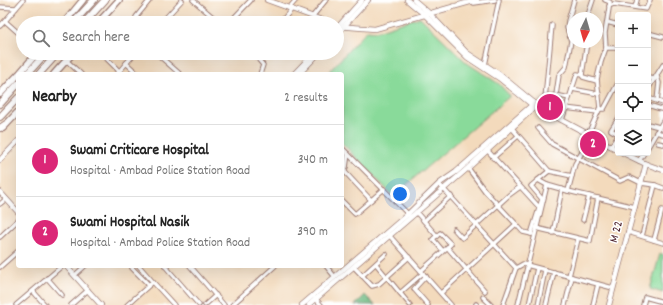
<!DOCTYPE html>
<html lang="en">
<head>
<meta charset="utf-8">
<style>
	:root { --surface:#fff; --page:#f2f2f2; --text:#222; --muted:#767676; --line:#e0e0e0; --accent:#db2777 }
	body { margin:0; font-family:Dekko,sans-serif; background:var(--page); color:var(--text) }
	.controls { position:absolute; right:12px; top:12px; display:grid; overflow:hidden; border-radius:4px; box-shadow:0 4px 16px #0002 }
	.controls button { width:36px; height:36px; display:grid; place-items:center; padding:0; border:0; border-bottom:1px solid var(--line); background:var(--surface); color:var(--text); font:20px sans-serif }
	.compass { position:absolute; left:567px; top:12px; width:36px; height:36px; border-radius:50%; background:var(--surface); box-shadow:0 4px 16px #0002; rotate:185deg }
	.you { position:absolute; left:400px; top:194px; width:14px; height:14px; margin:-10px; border:3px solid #fff; border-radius:50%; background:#1a73e8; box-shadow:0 0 0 6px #1a73e833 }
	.badge { display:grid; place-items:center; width:26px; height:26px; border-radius:50%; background:var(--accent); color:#fff; font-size:13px; font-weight:700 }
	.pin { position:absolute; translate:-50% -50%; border:2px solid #fff; box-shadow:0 1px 4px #0006 }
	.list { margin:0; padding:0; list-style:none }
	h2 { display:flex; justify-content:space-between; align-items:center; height:52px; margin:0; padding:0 16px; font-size:17px }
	h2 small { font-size:13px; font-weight:400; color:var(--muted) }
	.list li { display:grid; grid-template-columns:26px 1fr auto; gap:12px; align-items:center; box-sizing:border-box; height:72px; padding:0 16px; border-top:1px solid var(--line) }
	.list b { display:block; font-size:15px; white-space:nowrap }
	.list p { margin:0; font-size:13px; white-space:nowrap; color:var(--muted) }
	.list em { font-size:13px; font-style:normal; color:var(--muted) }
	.icon { flex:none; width:22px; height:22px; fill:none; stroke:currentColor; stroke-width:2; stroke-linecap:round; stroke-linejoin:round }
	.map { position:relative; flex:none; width:663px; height:305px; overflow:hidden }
	.search { position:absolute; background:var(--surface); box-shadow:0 4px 16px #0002; left:16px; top:16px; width:328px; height:44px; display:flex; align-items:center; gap:10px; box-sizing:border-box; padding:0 14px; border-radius:22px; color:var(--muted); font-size:15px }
	.panel { position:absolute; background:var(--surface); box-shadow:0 4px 16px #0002; left:16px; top:72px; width:328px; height:196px; border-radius:4px }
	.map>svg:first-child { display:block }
	.green { fill:#89da9a; stroke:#6a7c62 }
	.forest { fill:#6eba82; stroke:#5c6c56 }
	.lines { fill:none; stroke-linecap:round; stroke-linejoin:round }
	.street-casing { stroke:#9e7c74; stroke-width:5.5 }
	.secondary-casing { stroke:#9e7c74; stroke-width:6 }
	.primary-casing { stroke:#9e7c74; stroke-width:8 }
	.highway-casing { stroke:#9e7c74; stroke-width:8 }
	.street { stroke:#fff; stroke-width:3.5 }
	.secondary { stroke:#fff; stroke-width:4.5 }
	.primary { stroke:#fff; stroke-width:5.5 }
	.highway { stroke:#fff; stroke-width:6 }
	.labels { text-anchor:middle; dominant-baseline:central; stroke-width:3; stroke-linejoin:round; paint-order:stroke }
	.street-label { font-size:13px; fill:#4a1f2b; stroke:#fff }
</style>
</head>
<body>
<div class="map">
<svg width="663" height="305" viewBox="0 0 663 305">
	<rect width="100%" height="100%" fill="#fff"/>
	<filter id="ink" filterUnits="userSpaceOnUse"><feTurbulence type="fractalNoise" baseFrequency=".025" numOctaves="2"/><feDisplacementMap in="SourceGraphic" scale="8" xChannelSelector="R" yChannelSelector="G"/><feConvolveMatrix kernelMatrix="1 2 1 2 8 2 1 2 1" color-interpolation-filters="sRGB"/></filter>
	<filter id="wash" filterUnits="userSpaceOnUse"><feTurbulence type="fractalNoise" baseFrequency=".012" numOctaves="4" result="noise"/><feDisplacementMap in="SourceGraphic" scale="16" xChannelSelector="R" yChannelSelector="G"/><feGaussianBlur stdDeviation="0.9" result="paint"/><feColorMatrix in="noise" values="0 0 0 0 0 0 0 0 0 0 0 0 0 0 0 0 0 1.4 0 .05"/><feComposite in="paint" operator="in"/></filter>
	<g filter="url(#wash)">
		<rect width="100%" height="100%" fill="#f3dabc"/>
		<g class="green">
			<polygon points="420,17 467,63 499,84 510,96 393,196 342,143 342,74 327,74 367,30 377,31"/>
			<polygon points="660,254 663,254 663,293 650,289"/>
		</g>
		<polygon class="forest" points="365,295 375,305 355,305"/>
	</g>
	<g filter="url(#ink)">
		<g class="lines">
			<g class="street-casing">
				<g id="street">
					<polyline points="193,0 220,23"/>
					<polyline points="474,3 495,0"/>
					<polyline points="609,6 614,4 646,9 650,0"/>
					<polyline points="0,7 16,8"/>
					<polyline points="635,7 637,0"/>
					<polyline points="289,8 296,0"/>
					<polyline points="312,17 326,0"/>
					<polyline points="587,18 593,0"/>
					<polyline points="607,22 618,25"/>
					<polyline points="141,23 136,17 150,0"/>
					<polyline points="161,23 182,0"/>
					<polyline points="229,23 251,0"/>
					<polyline points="280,23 292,9"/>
					<polyline points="0,26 5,21"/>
					<polyline points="648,33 663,37"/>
					<polyline points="23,37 5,21 23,0"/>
					<polyline points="606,48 618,48"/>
					<polyline points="106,53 105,57 119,71"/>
					<polyline points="156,53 180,74"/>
					<polyline points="253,53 263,65 260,74"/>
					<polyline points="66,60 81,74"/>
					<polyline points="126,63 138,74"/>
					<polyline points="485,65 499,0"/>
					<polyline points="117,74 135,53"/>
					<polyline points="582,75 583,77 597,81"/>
					<polyline points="648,78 655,79"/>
					<polyline points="572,89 599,94"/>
					<polyline points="648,89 663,65"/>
					<polyline points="556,95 569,98"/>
					<polyline points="648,98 663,103"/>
					<polyline points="545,99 552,25"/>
					<polyline points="657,101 659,83 657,76"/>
					<polyline points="537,105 545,99 556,95 559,75 566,67 571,41 567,28 568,21 574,0"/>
					<polyline points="648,105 661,109"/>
					<polyline points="565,108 598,112"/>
					<polyline points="599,109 604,109 618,83"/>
					<polyline points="618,119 611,130 618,134"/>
					<polyline points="562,120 577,74 582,75 587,42"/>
					<polyline points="648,124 659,127"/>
					<polyline points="511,127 549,171 538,180 547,185"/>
					<polyline points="538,128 552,144 620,181 629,177 641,183 655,185"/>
					<polyline points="656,132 663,134"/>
					<polyline points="588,134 600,108 597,79 601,62 606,48 605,33 610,2 605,0"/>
					<polyline points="592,136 575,164 568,191 635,207"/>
					<polyline points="658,143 663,144"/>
					<polyline points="611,146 618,136"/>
					<polyline points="648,147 663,121"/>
					<polyline points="342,148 348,154 346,167 342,175"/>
					<polyline points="487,150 539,207"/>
					<polyline points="348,154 409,215"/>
					<polyline points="493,158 518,136"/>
					<polyline points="639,161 644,153"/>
					<polyline points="344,171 371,200"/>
					<polyline points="549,171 572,176"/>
					<polyline points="439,184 516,268 503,305"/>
					<polyline points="342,201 355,214 384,189"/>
					<polyline points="0,204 6,199"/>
					<polyline points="416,212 437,236"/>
					<polyline points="583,220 589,196"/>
					<polyline points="424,221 451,196"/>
					<polyline points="516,224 523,232 532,234"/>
					<polyline points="536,228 590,241 598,198"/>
					<polyline points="454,229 462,238 509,195 520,187"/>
					<polyline points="628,232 663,243"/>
					<polyline points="553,233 562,189"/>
					<polyline points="388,234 451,305"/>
					<polyline points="531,234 542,199 531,186 538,180"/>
					<polyline points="642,236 655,185 663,188"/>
					<polyline points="0,237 18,220"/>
					<polyline points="654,240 662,210"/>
					<polyline points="447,247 485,291"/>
					<polyline points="376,264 410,305"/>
					<polyline points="139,266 153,282"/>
					<polyline points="165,266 199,305"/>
					<polyline points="190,266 224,305"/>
					<polyline points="326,266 335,277"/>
					<polyline points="0,267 18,251"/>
					<polyline points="354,267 372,286 379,284 409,257"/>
					<polyline points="132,268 149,285"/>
					<polyline points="516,268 523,264 613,288"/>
					<polyline points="421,271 451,244 440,233 433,239 443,251"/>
					<polyline points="75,275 85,266"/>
					<polyline points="362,276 386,254"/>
					<polyline points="426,276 414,289 428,305"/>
					<polyline points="569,276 578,239"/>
					<polyline points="47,278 62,295"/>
					<polyline points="33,291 45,305"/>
					<polyline points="400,293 423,273"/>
					<polyline points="441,293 516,224 485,191 468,168"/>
					<polyline points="483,297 491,305"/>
					<polyline points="315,298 321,305"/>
					<polyline points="476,304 477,305"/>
					<polyline points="16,305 62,266"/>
					<polyline points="71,305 88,290"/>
					<polyline points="127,305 153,282 174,305"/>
					<polyline points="205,305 216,295"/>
					<polyline points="232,305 275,266"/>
					<polyline points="518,305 547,185 568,191"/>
					<polyline points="529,305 537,268"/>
					<polyline points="538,305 545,270"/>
					<polyline points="546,305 554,272"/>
					<polyline points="565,305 572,277"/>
					<polyline points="593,305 598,284"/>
					<polyline points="643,305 645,297 663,302"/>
				</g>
			</g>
			<g class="secondary-casing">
				<g id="secondary">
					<polyline points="267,0 330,23"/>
					<polyline points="407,0 425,15 467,57 499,78 536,108 541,109 618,150"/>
					<polyline points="414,0 430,14 467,53 499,74 538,106"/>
					<polyline points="337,26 375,29 477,0"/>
					<polyline points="338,27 362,0"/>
					<polyline points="337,34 368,0"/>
					<polyline points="294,74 314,53"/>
					<polyline points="299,74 319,53"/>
					<polyline points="623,153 646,164 663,170"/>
					<polyline points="0,160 18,141"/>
					<polyline points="0,192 18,212"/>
					<polyline points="66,266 101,305"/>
					<polyline points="302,305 408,214 440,183 456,172 532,105 537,105"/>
					<polyline points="309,305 468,168 537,105"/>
					<polyline points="609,305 646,164"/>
				</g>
			</g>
			<g class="primary-casing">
				<g id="primary">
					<polyline points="64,23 83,0"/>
					<polyline points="98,23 119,0"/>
					<polyline points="19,74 37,53"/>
					<polyline points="54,74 73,53"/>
					<polyline points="0,94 18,75"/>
					<polyline points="3,128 18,112"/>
				</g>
			</g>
			<g class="highway-casing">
				<g id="highway">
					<polyline points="73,23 94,0"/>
					<polyline points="84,23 105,0"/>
					<polyline points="27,74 46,53"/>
					<polyline points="39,74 58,53"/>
					<polyline points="0,104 18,84"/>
					<polyline points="0,117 18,98"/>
					<polyline points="0,128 6,124"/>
				</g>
			</g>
			<use href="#street" class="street"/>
			<use href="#secondary" class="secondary"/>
			<use href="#primary" class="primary"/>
			<use href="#highway" class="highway"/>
		</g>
	</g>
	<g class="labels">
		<g class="street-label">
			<text transform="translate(617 232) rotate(-75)">M 22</text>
		</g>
	</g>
</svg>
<div class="controls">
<button>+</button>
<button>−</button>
<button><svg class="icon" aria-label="locate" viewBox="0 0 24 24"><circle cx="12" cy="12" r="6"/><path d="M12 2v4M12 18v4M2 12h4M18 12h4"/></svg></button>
<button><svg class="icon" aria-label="layers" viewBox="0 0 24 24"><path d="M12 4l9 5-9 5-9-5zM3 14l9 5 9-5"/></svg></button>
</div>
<svg class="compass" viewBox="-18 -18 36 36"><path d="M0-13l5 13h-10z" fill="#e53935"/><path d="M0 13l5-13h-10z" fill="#767676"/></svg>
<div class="you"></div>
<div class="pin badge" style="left:550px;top:107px">1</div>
<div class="pin badge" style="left:593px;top:144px">2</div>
<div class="search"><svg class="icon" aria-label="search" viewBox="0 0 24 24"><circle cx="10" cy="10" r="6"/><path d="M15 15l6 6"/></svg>Search here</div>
<section class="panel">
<h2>Nearby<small>2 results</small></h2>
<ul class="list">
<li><span class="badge">1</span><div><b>Swami Criticare Hospital</b><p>Hospital · Ambad Police Station Road</p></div><em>340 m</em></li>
<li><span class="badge">2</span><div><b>Swami Hospital Nasik</b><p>Hospital · Ambad Police Station Road</p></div><em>390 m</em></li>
</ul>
</section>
</div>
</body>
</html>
